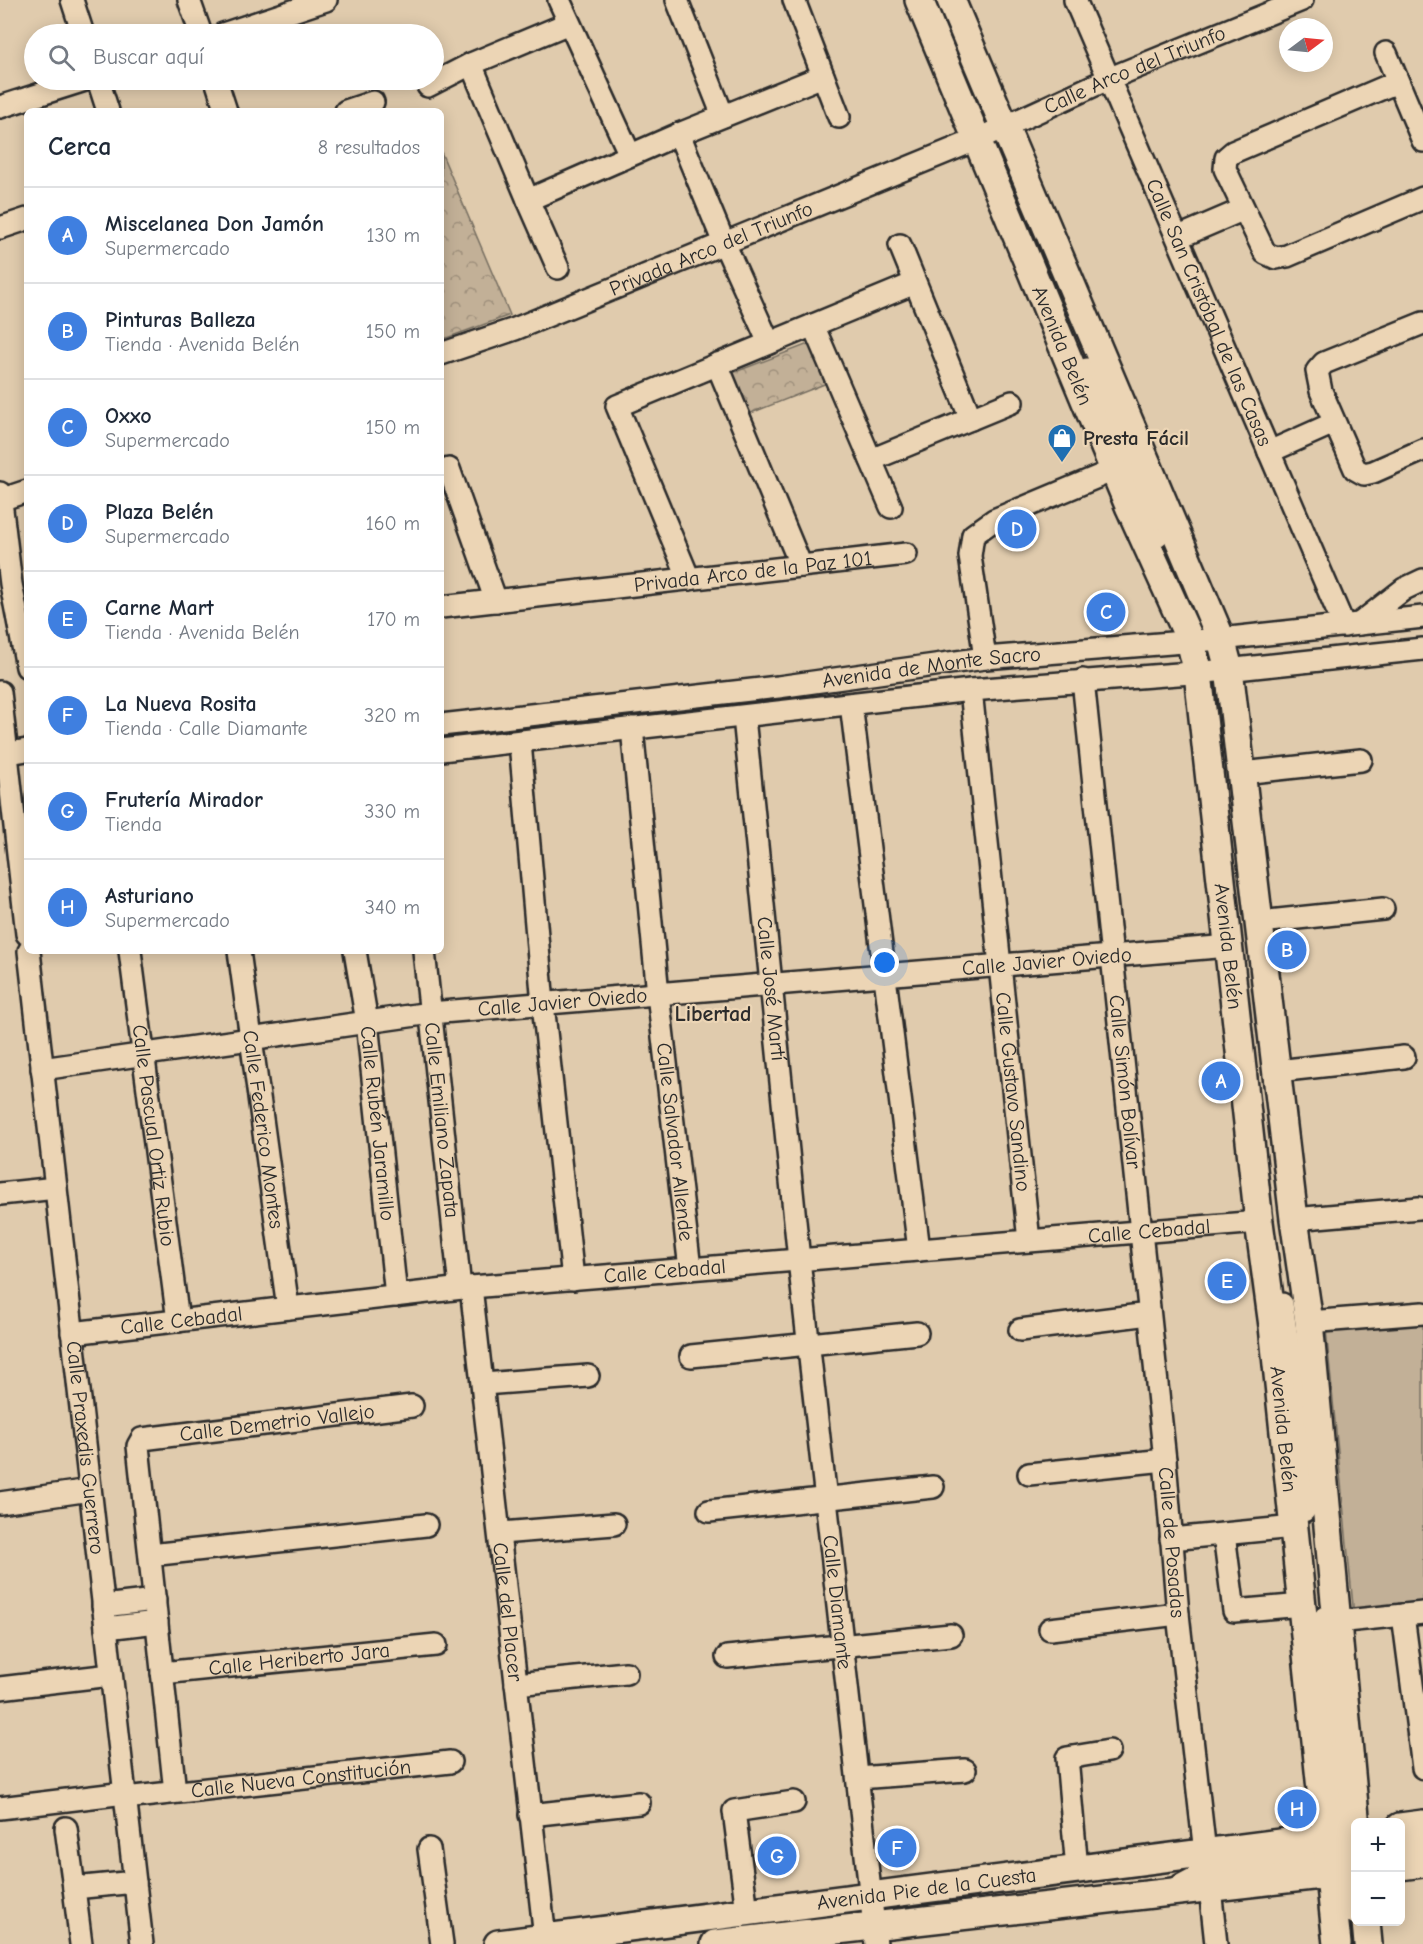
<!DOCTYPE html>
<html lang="es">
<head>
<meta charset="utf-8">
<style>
	:root { --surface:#fff; --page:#f2f2f3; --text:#1f2937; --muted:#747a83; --line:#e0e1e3; --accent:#1f6fb2 }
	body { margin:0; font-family:"Comic Neue",sans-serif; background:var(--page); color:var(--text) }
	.controls { position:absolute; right:18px; bottom:18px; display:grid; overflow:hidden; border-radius:9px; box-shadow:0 3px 15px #0003 }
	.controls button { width:54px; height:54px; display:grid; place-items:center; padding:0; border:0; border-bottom:2px solid var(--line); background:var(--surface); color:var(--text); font:30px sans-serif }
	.compass { position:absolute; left:1279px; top:18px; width:54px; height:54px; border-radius:50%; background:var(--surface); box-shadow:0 3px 15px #0003; rotate:74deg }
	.you { position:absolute; left:885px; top:963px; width:21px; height:21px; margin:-15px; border:4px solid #fff; border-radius:50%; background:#1a73e8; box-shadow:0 0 0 9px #1a73e833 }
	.badge { display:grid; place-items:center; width:39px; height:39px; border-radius:50%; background:var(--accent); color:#fff; font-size:20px; font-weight:700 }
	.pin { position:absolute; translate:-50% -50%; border:3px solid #fff; box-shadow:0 2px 6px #0006 }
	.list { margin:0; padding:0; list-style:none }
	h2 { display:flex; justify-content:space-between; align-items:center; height:78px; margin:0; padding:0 24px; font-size:26px }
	h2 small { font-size:20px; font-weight:400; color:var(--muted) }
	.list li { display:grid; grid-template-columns:39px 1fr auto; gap:18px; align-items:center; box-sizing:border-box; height:96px; padding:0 24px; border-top:2px solid var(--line) }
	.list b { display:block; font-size:22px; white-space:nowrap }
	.list p { margin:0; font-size:20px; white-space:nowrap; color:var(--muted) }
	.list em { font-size:20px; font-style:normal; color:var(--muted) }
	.icon { flex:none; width:33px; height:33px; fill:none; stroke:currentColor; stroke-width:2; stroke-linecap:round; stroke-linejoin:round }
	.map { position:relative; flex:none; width:1423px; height:1944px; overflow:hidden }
	.search { position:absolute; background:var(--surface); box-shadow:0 3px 15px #0003; left:24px; top:24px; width:420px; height:66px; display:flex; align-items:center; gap:15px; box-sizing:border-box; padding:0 21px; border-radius:33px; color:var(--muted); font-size:22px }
	.panel { position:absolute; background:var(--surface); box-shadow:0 3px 15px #0003; left:24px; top:108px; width:420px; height:846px; border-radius:9px }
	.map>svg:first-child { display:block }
	.forest { fill:url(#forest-crowns); stroke:#766e61; stroke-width:1.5 }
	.pitch { fill:#c2b097; stroke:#766e61; stroke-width:1.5 }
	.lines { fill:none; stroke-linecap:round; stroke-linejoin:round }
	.minor-casing { stroke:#2b2b2b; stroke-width:26 }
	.major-casing { stroke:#2b2b2b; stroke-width:32 }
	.minor { stroke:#ecd5b5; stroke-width:21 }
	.major { stroke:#ecd5b5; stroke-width:27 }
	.labels { text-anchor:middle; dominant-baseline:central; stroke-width:4.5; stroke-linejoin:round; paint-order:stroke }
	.street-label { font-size:21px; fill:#2b2b2b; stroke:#ecd5b5 }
	.poi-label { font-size:21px; font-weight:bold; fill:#2b2b2b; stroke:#ecd5b5; text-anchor:start }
	.neighbourhood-label { font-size:22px; font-weight:bold; fill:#2b2b2b; stroke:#ecd5b5 }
</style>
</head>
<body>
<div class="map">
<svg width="1423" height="1944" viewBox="0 0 1423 1944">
	<defs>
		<pattern id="forest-crowns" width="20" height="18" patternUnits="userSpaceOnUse" patternTransform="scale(1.5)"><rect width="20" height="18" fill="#c2b097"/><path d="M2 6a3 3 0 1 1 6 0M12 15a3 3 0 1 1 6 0" fill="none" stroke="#9e8f7b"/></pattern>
	</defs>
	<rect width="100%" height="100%" fill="#e0cbad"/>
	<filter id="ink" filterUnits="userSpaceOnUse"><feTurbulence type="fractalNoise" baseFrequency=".0167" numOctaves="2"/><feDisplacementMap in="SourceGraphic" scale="12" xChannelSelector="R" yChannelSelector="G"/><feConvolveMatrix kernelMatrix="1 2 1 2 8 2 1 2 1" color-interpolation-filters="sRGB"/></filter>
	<g filter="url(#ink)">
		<g class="forest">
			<polygon points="441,152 510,315 441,340"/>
			<polygon points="811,343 827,383 746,415 730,374"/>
		</g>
		<polygon class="pitch" points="1423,1319 1423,1619 1355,1626 1326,1329"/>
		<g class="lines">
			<g class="minor-casing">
				<g id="minor">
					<polyline points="72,0 83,34"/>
					<polyline points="189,0 201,34"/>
					<polyline points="559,0 630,155"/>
					<polyline points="677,0 723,116"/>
					<polyline points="794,0 839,117"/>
					<path id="s1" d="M 1075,0 L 1344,626"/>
					<polyline points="223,34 326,0"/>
					<polyline points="1386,53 1423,141"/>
					<polyline points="471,64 528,200 679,134 823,76"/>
					<polyline points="98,80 108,111"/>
					<polyline points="216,80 226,111"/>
					<polyline points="1397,82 1233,152 1226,158 1225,169 1265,253 1276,258 1287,256 1423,198"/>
					<polyline points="428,86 471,64 569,23"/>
					<polyline points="0,107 85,80"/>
					<polyline points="346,111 373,102"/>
					<polyline points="679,134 724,243 769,343"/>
					<polyline points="528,200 558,268"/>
					<polyline points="0,228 27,219"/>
					<polyline points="1179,237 1242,210"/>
					<polyline points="900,245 971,419"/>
					<polyline points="1423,323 1324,363 1317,371 1321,391 1355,469 1364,474 1373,472 1423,450"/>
					<polyline points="813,325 891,507"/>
					<path id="s2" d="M 441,354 L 515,329 L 978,139 L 1108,79 L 1302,0"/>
					<polyline points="717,364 801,566"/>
					<polyline points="1087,369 1157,536"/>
					<polyline points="1269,452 1334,423"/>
					<polyline points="871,460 1012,402"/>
					<polyline points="441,472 449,469 496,601"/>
					<polyline points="0,493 11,584 27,667"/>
					<polyline points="0,500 27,491"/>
					<polyline points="689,579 617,406 915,283"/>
					<path id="s3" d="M 441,607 L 906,554"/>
					<polyline points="1359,624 1404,589 1423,580"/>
					<polyline points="985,658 970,556 973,535 994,520 1114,470"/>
					<path id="s4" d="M 1083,680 L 1165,1460 L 1178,1614 L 1205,1853"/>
					<path id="s5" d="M 971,690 L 1029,1241"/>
					<polyline points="0,692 27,934"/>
					<polyline points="851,704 919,1250"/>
					<path id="s6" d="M 744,717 L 799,1260 L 876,1944"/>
					<path id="s7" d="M 441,725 L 778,687 L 985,658 L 1221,639 L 1423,617"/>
					<path id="s8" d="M 632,728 L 658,994 L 690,1269"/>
					<polyline points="520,742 543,1004 573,1279"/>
					<polyline points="441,750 971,690 1217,671 1423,649"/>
					<polyline points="9,753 27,750"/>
					<polyline points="1242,773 1361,760"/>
					<polyline points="1260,922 1383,909"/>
					<path id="s9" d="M 29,951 L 142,1944"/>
					<path id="s10" d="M 130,951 L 178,1321"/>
					<path id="s11" d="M 239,951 L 288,1308"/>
					<path id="s12" d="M 355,951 L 367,1022 L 396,1296"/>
					<path id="s13" d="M 424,951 L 460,1288"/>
					<path id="s14" d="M 42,1069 L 430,1013 L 1229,946"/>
					<polyline points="1277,1071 1404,1057"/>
					<polyline points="0,1194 56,1188"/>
					<polyline points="1294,1219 1419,1208"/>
					<path id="s15" d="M 471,1287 L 545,1938"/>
					<polyline points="1282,1304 1299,1419 1304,1511"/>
					<polyline points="1309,1322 1423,1313"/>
					<polyline points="1020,1330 1149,1314"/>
					<path id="s16" d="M 72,1333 L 471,1287 L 1259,1222"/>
					<polyline points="691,1356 917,1333"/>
					<polyline points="483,1384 588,1376"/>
					<polyline points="1029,1474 1165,1460"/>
					<polyline points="0,1503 90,1490"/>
					<polyline points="709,1511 933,1487"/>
					<polyline points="500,1533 614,1524"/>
					<polyline points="1224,1534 1234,1611 1302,1605"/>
					<polyline points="1171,1539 1294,1527"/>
					<polyline points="150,1555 426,1525"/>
					<polyline points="103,1606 155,1600"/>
					<polyline points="1403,1615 1423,1768"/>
					<polyline points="1325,1617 1325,1666 1356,1914"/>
					<polyline points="1336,1622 1423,1613"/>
					<polyline points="106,1628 157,1622"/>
					<polyline points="1050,1629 1178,1614"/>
					<polyline points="727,1657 951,1635"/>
					<path id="s17" d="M 162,1673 L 436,1645"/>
					<polyline points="516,1684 626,1673"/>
					<polyline points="0,1688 111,1675"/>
					<polyline points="858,1778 965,1770"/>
					<path id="s18" d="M 175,1792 L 138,1446 L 142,1439 L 412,1406"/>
					<path id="s19" d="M 125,1798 L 450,1762"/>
					<polyline points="0,1808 125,1793"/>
					<polyline points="530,1815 639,1803"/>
					<polyline points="66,1828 74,1888"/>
					<polyline points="429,1849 442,1944"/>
					<polyline points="1400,1850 1423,1847"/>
					<polyline points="1077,1869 1067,1758 1109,1751"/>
					<polyline points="1210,1888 1216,1944"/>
					<polyline points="1174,1889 1206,1872 1305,1859 1329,1874"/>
					<polyline points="747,1912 734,1811 794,1802"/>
					<polyline points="81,1944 74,1888 135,1882"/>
				</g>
			</g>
			<g class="major-casing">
				<g id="major">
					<path id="s20" d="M 919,0 L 1130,508 L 1190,640 L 1198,673 L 1259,1222 L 1273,1326 L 1337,1944"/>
					<polyline points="951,0 1221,639 1229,669 1294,1219 1309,1322 1356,1827"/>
					<polyline points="1400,1827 1423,1824"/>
					<polyline points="1400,1866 1423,1863"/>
					<polyline points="1366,1922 1368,1944"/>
					<path id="s21" d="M 498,1944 L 1342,1835"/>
					<polyline points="715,1944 1356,1871"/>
				</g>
			</g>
			<use href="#minor" class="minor"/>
			<use href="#major" class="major"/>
		</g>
	</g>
	<defs>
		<g id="shop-pin" transform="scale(1.5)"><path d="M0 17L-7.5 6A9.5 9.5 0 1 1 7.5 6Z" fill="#1f6fb2" stroke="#ecd5b5"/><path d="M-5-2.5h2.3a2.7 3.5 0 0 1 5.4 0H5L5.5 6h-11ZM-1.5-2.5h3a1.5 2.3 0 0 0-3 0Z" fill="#fff"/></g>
	</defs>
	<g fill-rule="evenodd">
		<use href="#shop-pin" x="1062" y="438"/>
	</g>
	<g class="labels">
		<g class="street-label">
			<text stroke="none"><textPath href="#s2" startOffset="750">Calle Arco del Triunfo</textPath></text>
			<text stroke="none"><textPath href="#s2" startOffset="290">Privada Arco del Triunfo</textPath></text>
			<text stroke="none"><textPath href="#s1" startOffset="340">Calle San Cristóbal de las Casas</textPath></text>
			<text stroke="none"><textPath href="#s20" startOffset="374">Avenida Belén</textPath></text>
			<text stroke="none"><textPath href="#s3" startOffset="314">Privada Arco de la Paz 101</textPath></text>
			<text stroke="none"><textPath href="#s7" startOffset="494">Avenida de Monte Sacro</textPath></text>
			<text stroke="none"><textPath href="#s20" startOffset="1004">Avenida Belén</textPath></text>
			<text stroke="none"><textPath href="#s14" startOffset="1011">Calle Javier Oviedo</textPath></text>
			<text stroke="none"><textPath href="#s6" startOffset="273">Calle José Martí</textPath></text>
			<text stroke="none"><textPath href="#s14" startOffset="525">Calle Javier Oviedo</textPath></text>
			<text stroke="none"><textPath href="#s4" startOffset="404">Calle Simón Bolívar</textPath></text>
			<text stroke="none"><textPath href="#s5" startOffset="404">Calle Gustavo Sandino</textPath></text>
			<text stroke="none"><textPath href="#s13" startOffset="170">Calle Emiliano Zapata</textPath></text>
			<text stroke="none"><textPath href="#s12" startOffset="174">Calle Rubén Jaramillo</textPath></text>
			<text stroke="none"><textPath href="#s11" startOffset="180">Calle Federico Montes</textPath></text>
			<text stroke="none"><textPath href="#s10" startOffset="186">Calle Pascual Ortiz Rubio</textPath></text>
			<text stroke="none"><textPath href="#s8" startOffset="416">Calle Salvador Allende</textPath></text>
			<text stroke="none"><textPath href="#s16" startOffset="1082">Calle Cebadal</textPath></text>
			<text stroke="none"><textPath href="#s16" startOffset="596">Calle Cebadal</textPath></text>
			<text stroke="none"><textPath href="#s16" startOffset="110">Calle Cebadal</textPath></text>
			<text stroke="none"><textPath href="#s18" startOffset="492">Calle Demetrio Vallejo</textPath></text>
			<text stroke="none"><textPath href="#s20" startOffset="1490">Avenida Belén</textPath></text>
			<text stroke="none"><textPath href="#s9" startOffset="500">Calle Praxedis Guerrero</textPath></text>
			<text stroke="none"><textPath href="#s4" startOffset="867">Calle de Posadas</textPath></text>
			<text stroke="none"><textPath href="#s6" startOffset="890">Calle Diamante</textPath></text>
			<text stroke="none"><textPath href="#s15" startOffset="327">Calle del Placer</textPath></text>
			<text stroke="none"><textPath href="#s17" startOffset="138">Calle Heriberto Jara</textPath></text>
			<text stroke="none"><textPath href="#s19" startOffset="177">Calle Nueva Constitución</textPath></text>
			<text stroke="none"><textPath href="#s21" startOffset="432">Avenida Pie de la Cuesta</textPath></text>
		</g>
		<g class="poi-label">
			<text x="1083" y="438">Presta Fácil</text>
		</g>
		<g class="neighbourhood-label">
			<text x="713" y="1014">Libertad</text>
		</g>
	</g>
</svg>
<div class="controls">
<button>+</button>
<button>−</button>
</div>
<svg class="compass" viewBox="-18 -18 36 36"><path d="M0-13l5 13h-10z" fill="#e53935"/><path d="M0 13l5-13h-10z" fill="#747a83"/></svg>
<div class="you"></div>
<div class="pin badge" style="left:1221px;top:1081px;background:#3f7fe0">A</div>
<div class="pin badge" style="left:1287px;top:950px;background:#3f7fe0">B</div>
<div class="pin badge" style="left:1106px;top:612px;background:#3f7fe0">C</div>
<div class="pin badge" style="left:1017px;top:529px;background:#3f7fe0">D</div>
<div class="pin badge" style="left:1227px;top:1281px;background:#3f7fe0">E</div>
<div class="pin badge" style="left:897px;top:1848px;background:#3f7fe0">F</div>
<div class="pin badge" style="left:777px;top:1856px;background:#3f7fe0">G</div>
<div class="pin badge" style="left:1297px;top:1809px;background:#3f7fe0">H</div>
<div class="search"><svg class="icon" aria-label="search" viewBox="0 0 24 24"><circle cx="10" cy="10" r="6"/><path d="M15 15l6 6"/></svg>Buscar aquí</div>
<section class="panel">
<h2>Cerca<small>8 resultados</small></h2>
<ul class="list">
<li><span class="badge" style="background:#3f7fe0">A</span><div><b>Miscelanea Don Jamón</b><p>Supermercado</p></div><em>130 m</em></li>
<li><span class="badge" style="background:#3f7fe0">B</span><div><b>Pinturas Balleza</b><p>Tienda · Avenida Belén</p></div><em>150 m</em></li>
<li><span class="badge" style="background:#3f7fe0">C</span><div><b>Oxxo</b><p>Supermercado</p></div><em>150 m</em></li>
<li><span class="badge" style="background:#3f7fe0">D</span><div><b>Plaza Belén</b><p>Supermercado</p></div><em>160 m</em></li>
<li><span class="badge" style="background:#3f7fe0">E</span><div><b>Carne Mart</b><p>Tienda · Avenida Belén</p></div><em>170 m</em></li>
<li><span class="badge" style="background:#3f7fe0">F</span><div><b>La Nueva Rosita</b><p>Tienda · Calle Diamante</p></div><em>320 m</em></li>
<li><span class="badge" style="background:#3f7fe0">G</span><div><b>Frutería Mirador</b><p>Tienda</p></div><em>330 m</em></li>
<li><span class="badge" style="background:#3f7fe0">H</span><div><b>Asturiano</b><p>Supermercado</p></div><em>340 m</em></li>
</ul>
</section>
</div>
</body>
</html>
